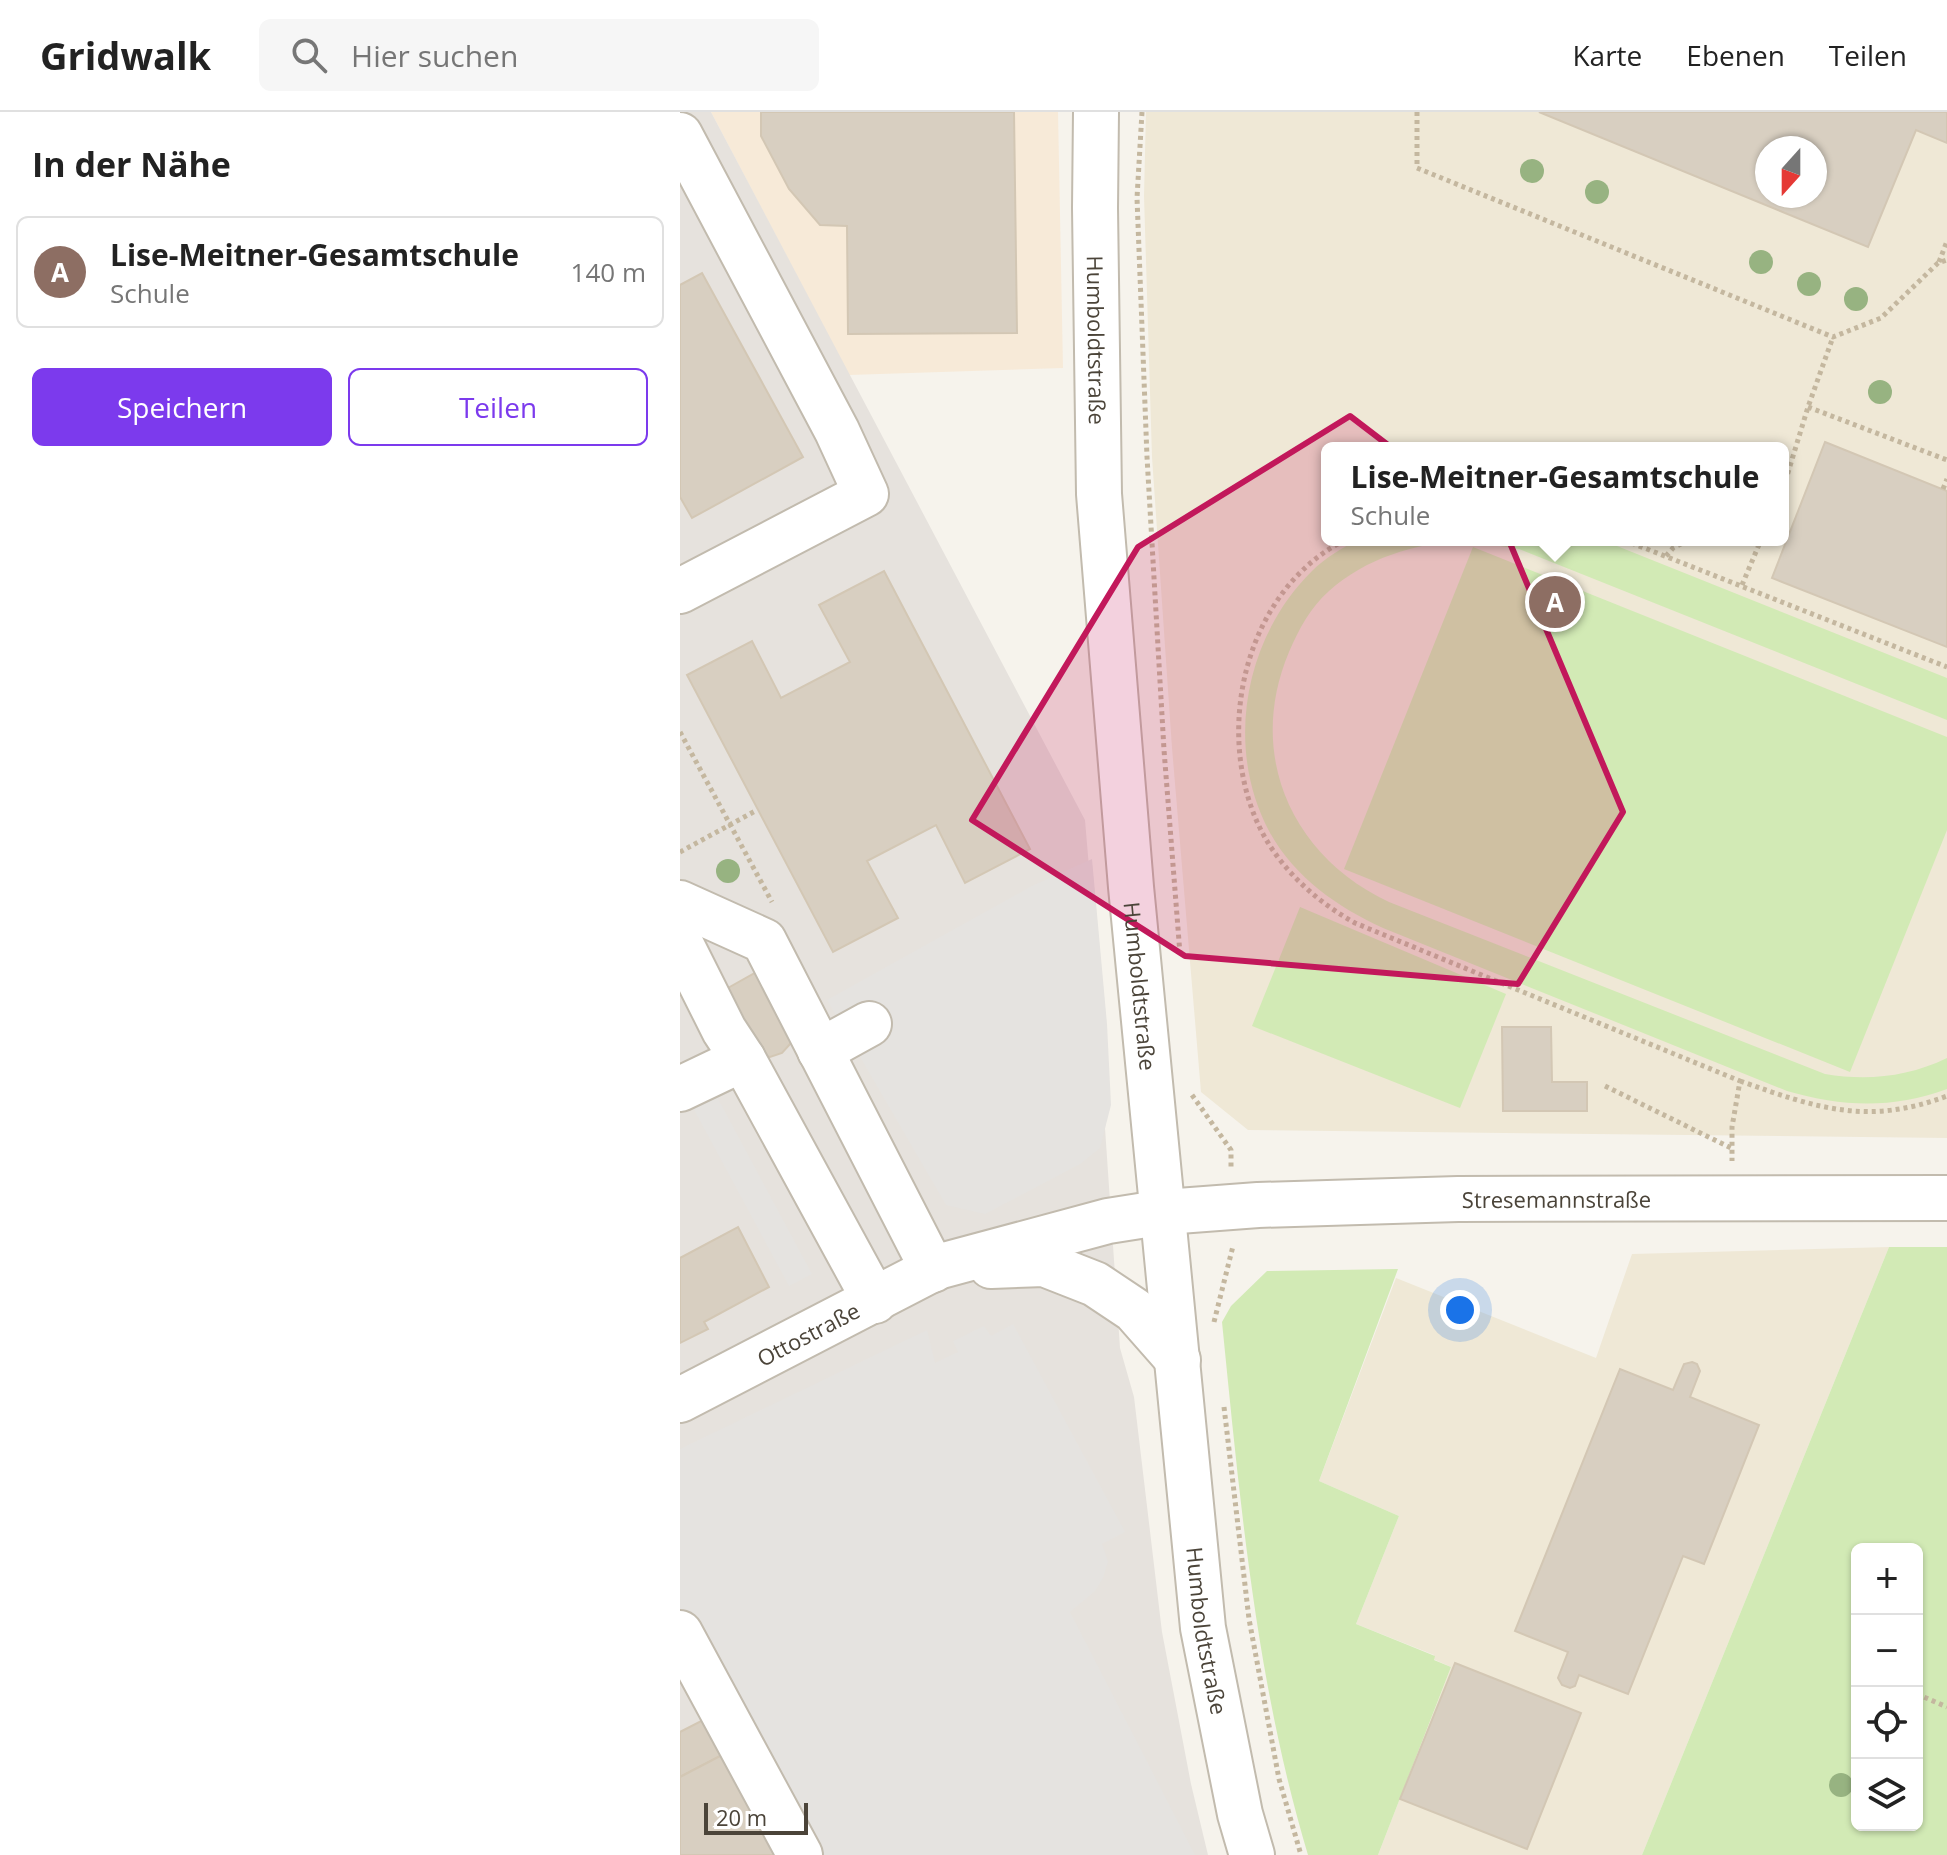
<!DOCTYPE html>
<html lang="de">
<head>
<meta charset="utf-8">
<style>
	:root { --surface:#fff; --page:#f6f6f6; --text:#222; --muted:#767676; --line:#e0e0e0; --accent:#7c3aed }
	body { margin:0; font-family:"Open Sans",sans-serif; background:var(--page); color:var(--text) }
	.controls { position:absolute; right:24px; bottom:24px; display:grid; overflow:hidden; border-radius:12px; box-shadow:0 2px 6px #0004 }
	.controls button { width:72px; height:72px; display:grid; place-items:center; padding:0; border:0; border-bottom:2px solid var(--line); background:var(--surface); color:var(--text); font:40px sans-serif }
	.compass { position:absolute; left:1075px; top:24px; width:72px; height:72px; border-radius:50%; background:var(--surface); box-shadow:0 2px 6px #0004; rotate:201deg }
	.scale { position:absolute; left:24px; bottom:20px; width:104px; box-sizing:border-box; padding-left:8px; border:4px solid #4b4439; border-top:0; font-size:22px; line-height:28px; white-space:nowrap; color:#4b4439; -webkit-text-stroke:6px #fff; paint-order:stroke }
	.you { position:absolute; left:780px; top:1198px; width:28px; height:28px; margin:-20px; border:6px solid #fff; border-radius:50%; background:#1a73e8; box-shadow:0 0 0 12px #1a73e833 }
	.badge { display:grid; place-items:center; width:52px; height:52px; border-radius:50%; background:var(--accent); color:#fff; font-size:26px; font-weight:700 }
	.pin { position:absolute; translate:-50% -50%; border:4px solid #fff; box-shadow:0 2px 8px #0006 }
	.popup { position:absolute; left:641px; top:330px; width:468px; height:104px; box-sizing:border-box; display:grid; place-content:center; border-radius:12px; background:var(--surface); filter:drop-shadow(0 2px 6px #0005); font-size:26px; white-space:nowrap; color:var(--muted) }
	.popup b { font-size:30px; color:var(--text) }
	.popup::after { content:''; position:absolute; left:50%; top:100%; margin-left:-16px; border:16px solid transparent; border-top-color:var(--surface) }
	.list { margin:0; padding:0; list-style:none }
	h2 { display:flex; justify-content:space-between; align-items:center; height:104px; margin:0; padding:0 32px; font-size:34px }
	h2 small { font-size:26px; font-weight:400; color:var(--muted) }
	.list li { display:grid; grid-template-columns:52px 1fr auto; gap:24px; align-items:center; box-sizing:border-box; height:112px; margin:0 16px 16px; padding:0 16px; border:2px solid var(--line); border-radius:12px }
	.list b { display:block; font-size:30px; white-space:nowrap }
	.list p { margin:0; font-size:26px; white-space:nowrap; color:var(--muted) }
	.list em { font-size:26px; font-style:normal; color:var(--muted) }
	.actions { display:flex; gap:16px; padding:24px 32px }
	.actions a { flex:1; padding:18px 0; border:2px solid var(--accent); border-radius:12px; text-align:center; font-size:28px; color:var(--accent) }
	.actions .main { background:var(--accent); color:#fff }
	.icon { flex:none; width:44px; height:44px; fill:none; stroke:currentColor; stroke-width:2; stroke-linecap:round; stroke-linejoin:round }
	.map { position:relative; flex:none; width:1267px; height:1743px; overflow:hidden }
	header { display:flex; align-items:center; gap:48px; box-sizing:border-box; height:112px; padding:0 40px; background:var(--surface); border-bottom:2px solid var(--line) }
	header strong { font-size:38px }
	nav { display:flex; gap:44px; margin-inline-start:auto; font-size:28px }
	.search { width:560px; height:72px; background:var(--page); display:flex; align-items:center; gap:20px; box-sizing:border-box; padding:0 28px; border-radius:12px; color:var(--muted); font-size:30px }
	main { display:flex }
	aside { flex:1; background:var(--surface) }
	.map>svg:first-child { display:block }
	.commercial { fill:#f7ead8 }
	.industrial { fill:#e6e2dd }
	.education { fill:#efe8d6; fill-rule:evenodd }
	.green { fill:#d2eab5; fill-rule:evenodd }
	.parking { fill:#e5e3e0 }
	.building { fill:#d8cfc1; stroke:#d3c7b4; stroke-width:2; fill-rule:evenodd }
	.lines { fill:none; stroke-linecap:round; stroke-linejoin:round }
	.minor-casing { stroke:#c2bbae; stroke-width:48 }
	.path { stroke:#c4b79f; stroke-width:5; stroke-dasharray:4 4; stroke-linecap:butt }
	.minor { stroke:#fff; stroke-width:44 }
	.tree { fill:#97b381 }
	.marked { fill:#c2185b; fill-opacity:0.2; stroke:#c2185b; stroke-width:6; stroke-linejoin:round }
	.labels { text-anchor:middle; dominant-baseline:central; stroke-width:6; stroke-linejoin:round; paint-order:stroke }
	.street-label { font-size:22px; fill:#4b4439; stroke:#fff }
</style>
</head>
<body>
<header>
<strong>Gridwalk</strong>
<div class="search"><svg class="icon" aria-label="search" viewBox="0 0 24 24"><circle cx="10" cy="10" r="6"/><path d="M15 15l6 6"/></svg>Hier suchen</div>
<nav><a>Karte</a><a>Ebenen</a><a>Teilen</a></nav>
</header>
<main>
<aside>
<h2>In der Nähe<small></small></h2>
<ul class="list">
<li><span class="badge" style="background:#8d6e63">A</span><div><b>Lise-Meitner-Gesamtschule</b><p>Schule</p></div><em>140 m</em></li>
</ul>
<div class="actions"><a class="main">Speichern</a><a>Teilen</a></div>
</aside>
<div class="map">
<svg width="1267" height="1743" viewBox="0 0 1267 1743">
	<rect width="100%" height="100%" fill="#f6f3ec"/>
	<polygon class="commercial" points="31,0 378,0 383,256 169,263"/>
	<polygon class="industrial" points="0,0 31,0 405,708 428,979 425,1016 440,1236 454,1285 482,1520 511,1672 528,1743 0,1743"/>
	<g class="education">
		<path d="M 466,0 L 1267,0 L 1267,1026 L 568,1018 L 521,980 L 492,636 L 472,345 L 464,84 ZM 1087,36 L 1135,36 L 1135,84 L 1087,84 ZM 647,336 L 1103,336 L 1103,428 L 647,428 Z"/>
		<polygon points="1209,1135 962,1743 698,1743 771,1555 753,1547 754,1543 676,1512 719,1404 639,1369 716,1166 916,1246 952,1142"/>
	</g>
	<g class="green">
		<path d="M 677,428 L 783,428 C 734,432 686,446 649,479 C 630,496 619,517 609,540 C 566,642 611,744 709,790 L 1145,962 C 1187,969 1228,965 1267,946 L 1267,977 C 1213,997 1162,995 1107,979 L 703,816 C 657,795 614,765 589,719 C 544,634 565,525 632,459 C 645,446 661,437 677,428 Z"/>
		<polygon points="784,428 922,428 1267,566 1267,608 839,437"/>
		<polygon points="793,435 1267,625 1267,718 1170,960 664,757"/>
		<polygon points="620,795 826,882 780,996 572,914"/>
		<path d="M 1209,1135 L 1267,1135 L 1267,1743 L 962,1743 ZM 1177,1437 L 1237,1437 L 1237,1713 L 1177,1713 Z"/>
		<path d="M 718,1157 L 639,1369 L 719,1404 L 676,1512 L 755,1544 L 754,1548 L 771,1555 L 698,1743 L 628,1743 C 576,1570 560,1389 542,1210 L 551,1194 L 587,1159 Z"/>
	</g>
	<g class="parking">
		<polygon points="412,747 427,912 431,993 420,1036 400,1052 305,1102 266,1093 147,888 352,774"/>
		<polygon points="35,981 132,1162 109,1174 12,994"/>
		<polygon points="333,1212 445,1420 422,1432 428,1450 423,1466 415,1479 390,1500 515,1743 135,1743 0,1530 0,1337 247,1218 255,1251 278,1240 273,1229 304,1214 311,1224"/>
	</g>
	<g class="building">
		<polygon points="81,0 334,0 337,221 168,222 167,114 140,113 109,77 81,24"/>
		<path d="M 859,0 L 1267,0 L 1267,31 L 1236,18 L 1188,135 ZM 1087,36 L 1135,36 L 1135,84 L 1087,84 Z"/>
		<polygon points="22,161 123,345 12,406 0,385 0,173"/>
		<polygon points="1145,330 1267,379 1267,535 1092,466"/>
		<polygon points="204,459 350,737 285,771 256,713 187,749 218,806 153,840 7,563 72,529 101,586 170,550 139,493"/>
		<polygon points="82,857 113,920 111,931 102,941 90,945 76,941 39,881"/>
		<polygon points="822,915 871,915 872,970 907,970 907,999 823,999"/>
		<polygon points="58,1115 89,1175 24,1210 28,1217 0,1231 0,1146"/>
		<polygon points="1012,1250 1017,1252 1020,1259 1010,1285 1079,1313 1024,1452 1003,1444 948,1582 899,1563 895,1574 890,1576 882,1573 878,1566 888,1540 835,1519 940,1257 993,1278 1004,1252"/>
		<polygon points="775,1551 901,1601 847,1737 720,1687"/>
		<polygon points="25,1607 44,1642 0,1665 0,1620"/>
		<polygon points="44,1642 98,1743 0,1743 0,1665"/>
	</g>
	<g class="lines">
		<g class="minor-casing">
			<g id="minor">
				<path id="s1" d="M 416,0 L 415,96 L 419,382 L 451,775 L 523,1516 L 560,1702 L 572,1743"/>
				<polyline points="0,23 157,319 186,382 0,479"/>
				<polyline points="0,791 84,829 253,1158"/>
				<polyline points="0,830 44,918 63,947 195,1189"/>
				<polyline points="140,939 189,912"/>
				<polyline points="0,977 63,947"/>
				<polyline points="311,1154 364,1152 415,1172 454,1198 498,1248"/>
				<path id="s2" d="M 0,1288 L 257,1155 L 428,1109 L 485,1100 L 578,1093 L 778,1087 L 1267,1086"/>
				<polyline points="0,1521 120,1743"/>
			</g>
		</g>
		<g class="path">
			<polyline points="462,0 457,86 467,345 484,638 500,842"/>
			<polyline points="737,0 737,56 1153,225 1201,206 1258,151 1267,148"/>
			<polyline points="1259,150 1267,129"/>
			<polyline points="1128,295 1267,348"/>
			<polyline points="1103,377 1128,295 1153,225"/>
			<polyline points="1263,377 1267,367"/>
			<path d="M 665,428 C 566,478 534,615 578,712 C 598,755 634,788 675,811 L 1060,969 L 1052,1015 L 1052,1049"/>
			<polyline points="944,428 1267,555"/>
			<polyline points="986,444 993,436 1009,428"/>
			<polyline points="1062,473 1081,428"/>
			<polyline points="0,620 92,790"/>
			<polyline points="0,740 77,698"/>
			<path d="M 1060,969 C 1137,996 1187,1014 1267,984"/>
			<polyline points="925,974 1053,1037"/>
			<polyline points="512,983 551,1038 551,1056"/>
			<polyline points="534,1210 553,1134"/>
			<polyline points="544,1295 569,1507 599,1667 621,1743"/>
			<polyline points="1237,1582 1267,1595"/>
		</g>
		<use href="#minor" class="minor"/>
	</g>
	<g class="tree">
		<circle cx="852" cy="59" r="12"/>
		<circle cx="917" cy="80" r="12"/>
		<circle cx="1081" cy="150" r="12"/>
		<circle cx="1129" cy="172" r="12"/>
		<circle cx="1176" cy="187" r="12"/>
		<circle cx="1200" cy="280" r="12"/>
		<circle cx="48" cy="759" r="12"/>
		<circle cx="1161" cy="1673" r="12"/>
	</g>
	<path class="marked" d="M 670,304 L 827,424 L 943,700 L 838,872 L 505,844 L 292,708 L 458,435 Z"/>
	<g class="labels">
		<g class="street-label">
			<text stroke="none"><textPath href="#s1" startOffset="228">Humboldtstraße</textPath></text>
			<text stroke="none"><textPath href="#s1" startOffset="876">Humboldtstraße</textPath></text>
			<text stroke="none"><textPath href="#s2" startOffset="916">Stresemannstraße</textPath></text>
			<text stroke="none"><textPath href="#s2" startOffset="144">Ottostraße</textPath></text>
			<text stroke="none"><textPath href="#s1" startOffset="1524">Humboldtstraße</textPath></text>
		</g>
	</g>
</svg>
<div class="controls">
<button>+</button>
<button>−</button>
<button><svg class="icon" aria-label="locate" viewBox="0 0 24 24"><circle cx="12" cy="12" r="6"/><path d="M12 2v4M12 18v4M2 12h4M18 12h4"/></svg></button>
<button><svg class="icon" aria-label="layers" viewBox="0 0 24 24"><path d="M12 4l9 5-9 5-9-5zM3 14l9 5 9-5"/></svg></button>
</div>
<svg class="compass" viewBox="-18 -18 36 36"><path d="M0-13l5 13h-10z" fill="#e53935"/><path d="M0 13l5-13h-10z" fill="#767676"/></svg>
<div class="scale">20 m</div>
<div class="you"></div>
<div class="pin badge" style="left:875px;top:490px;background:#8d6e63">A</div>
<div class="popup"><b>Lise-Meitner-Gesamtschule</b>Schule</div>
</div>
</main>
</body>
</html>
